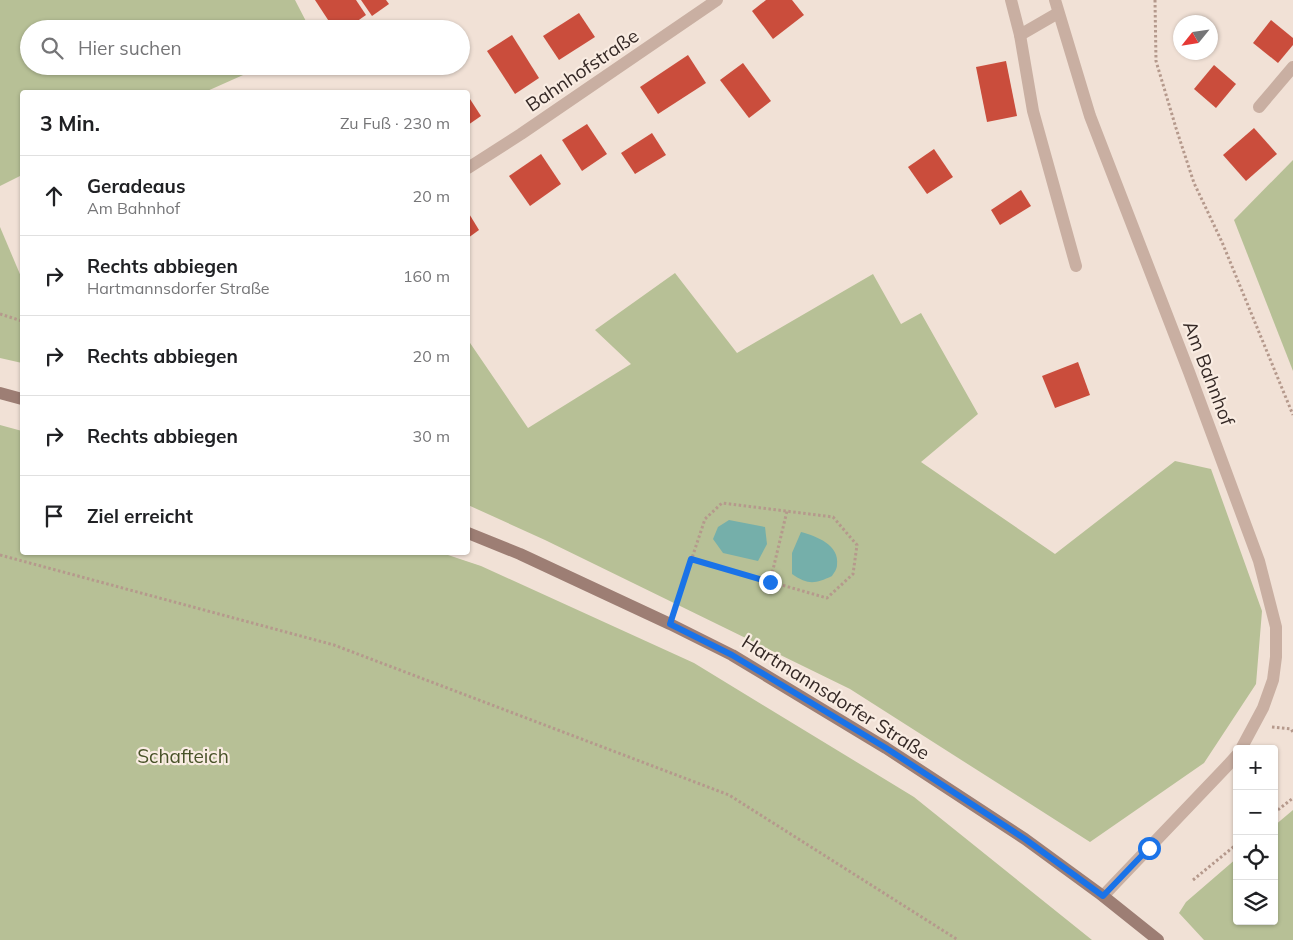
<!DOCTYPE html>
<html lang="de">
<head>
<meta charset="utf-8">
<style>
	:root { --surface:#fff; --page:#f6f6f6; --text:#202124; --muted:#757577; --line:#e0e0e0 }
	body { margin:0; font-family:Mulish,sans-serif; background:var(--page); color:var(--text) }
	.controls { position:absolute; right:15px; bottom:15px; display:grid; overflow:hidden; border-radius:5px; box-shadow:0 1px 4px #0004 }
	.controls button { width:45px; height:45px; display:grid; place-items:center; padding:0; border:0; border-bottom:1px solid var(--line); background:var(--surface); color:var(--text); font:25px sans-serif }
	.compass { position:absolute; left:1173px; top:15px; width:45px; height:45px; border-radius:50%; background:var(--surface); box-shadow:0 1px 4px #0004; rotate:240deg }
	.stop { position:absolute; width:15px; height:15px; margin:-11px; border:4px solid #1a73e8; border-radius:50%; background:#fff }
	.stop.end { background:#1a73e8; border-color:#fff; box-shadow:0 1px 5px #0008 }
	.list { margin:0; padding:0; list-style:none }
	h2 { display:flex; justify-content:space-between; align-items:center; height:65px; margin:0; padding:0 20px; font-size:21px }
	h2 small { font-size:16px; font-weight:400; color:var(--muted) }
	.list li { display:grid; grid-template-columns:32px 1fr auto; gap:15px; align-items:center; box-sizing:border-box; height:80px; padding:0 20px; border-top:1px solid var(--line) }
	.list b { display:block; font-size:19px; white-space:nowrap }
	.list p { margin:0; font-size:16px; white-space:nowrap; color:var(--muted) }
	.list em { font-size:16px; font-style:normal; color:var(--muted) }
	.icon { flex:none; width:28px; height:28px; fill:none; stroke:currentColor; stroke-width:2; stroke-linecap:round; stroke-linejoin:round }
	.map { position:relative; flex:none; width:1293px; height:940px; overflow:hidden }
	.search { position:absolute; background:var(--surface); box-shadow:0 1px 4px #0004; left:20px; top:20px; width:450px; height:55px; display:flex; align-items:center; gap:12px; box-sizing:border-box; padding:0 18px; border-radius:28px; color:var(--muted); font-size:19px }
	.panel { position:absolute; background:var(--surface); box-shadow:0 1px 4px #0004; left:20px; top:90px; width:450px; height:465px; border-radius:5px }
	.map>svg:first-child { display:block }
	.green { fill:#b7c096 }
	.water { fill:#75afaa }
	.building { fill:#ca4d3c }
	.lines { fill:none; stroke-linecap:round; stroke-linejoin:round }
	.path { stroke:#b5998c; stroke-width:3; stroke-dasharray:2.5 2.5; stroke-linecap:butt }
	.minor { stroke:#c9afa2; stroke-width:12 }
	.secondary { stroke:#9d7e74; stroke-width:12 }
	.route { stroke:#1a73e8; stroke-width:6 }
	.labels { text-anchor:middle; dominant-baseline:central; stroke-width:4.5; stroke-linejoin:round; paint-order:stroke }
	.street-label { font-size:19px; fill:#342825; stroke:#f9ece2 }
	.park-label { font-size:19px; fill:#485228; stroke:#f9ece2 }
</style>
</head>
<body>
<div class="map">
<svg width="1293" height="940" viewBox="0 0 1293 940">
	<rect width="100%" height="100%" fill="#f1e1d6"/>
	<g class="green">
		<polygon points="0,0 295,0 310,29 29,29 29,66 263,66 205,92 22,92 22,175 0,186"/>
		<polygon points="1293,160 1293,371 1234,220"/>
		<polygon points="0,227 22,279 22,363 0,358"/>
		<polygon points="675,273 737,353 873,274 901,324 921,313 978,414 921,462 1055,554 1175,461 1211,469 1262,611 1256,684 1204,763 1090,842 850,689 545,540 468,505 468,340 528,428 631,364 595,330"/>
		<polygon points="0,425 22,431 22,552 439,552 481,566 694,663 914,797 1092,940 0,940"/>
		<polygon points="1293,810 1293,940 1204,940 1179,913 1186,902 1237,858 1237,921 1274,921 1274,826"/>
	</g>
	<g class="water">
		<polygon points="729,520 765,527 767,544 758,561 723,553 713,539 718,527"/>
		<path d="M 801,532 C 816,536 840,545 837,565 C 837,569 834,573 832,576 C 815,584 808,585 792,574 L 792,553 Z"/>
	</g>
	<g class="building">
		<polygon points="315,0 356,0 366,15 346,29 334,29"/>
		<polygon points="361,0 386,0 389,4 372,16"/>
		<polygon points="766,0 792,0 804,15 773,39 752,11"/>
		<polygon points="579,13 595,37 559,60 543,36"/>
		<polygon points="1271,20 1293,38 1293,45 1278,63 1253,43"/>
		<polygon points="512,35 539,78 515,94 487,51"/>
		<polygon points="688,55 706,83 658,114 640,87"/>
		<polygon points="1006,61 1017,116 987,122 976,67"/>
		<polygon points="743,63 771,101 749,118 720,80"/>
		<polygon points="1214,65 1236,84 1216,108 1194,89"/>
		<polygon points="468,96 481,116 468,125"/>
		<polygon points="587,124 607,154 582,171 562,140"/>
		<polygon points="1254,128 1277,154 1246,181 1223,155"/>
		<polygon points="652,133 666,155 635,174 621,153"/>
		<polygon points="934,149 953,177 927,194 908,167"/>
		<polygon points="541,154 561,184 530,206 509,176"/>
		<polygon points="1021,190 1031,206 1000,225 991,210"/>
		<polygon points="468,212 479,230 468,238"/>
		<polygon points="1078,362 1090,395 1055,408 1042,376"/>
	</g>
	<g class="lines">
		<g class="path">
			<polyline points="1155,0 1156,61 1176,128 1194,183 1222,242 1293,415"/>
			<polyline points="0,314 22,321"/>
			<polyline points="0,555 334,645 729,795 958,940"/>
			<polyline points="770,582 787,511"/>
			<polyline points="675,609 705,519 722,503 833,517 857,545 853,574 827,598 691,559"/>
			<polyline points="1272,727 1291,729 1293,732"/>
			<polyline points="1274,813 1293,798"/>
			<polyline points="1193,880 1237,844"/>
		</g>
		<g class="minor">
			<polyline points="1011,0 1020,35 1033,111 1076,266"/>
			<polyline points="1055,0 1090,116 1189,372 1259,561 1276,627 1276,657 1273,680 1263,708 1241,749"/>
			<polyline points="1020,35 1058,13"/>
			<polyline points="1259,107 1293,67"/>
			<polyline points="468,168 521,134 717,0"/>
			<polyline points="1103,896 1228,765 1237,755"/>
		</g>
		<g class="secondary">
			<polyline points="0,393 22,399"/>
			<polyline points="468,533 520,554 670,624 732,655 886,748 1025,839 1103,896 1158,940"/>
		</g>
	</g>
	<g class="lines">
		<polyline class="route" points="770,582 691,559 670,624 732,655 886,748 1025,839 1103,896 1149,848"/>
	</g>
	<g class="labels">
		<g class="street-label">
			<text transform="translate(582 70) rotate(-34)">Bahnhofstraße</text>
			<text transform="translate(1209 373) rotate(69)">Am Bahnhof</text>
			<text transform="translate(836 697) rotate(32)">Hartmannsdorfer Straße</text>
		</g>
		<g class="park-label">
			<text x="183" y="756">Schafteich</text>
		</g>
	</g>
</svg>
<div class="controls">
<button>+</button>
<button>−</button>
<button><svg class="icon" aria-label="locate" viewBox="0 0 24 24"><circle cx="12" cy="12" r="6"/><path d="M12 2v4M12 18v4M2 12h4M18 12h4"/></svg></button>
<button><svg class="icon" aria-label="layers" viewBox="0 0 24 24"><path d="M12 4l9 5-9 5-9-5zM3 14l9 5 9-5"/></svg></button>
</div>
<svg class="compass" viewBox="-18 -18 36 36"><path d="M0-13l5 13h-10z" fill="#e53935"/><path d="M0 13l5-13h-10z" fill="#757577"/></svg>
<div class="stop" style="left:1149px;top:848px"></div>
<div class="stop end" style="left:770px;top:582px"></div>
<div class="search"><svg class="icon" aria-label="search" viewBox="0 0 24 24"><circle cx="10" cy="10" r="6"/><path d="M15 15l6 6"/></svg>Hier suchen</div>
<section class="panel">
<h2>3 Min.<small>Zu Fuß · 230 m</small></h2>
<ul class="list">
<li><svg class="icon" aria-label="ahead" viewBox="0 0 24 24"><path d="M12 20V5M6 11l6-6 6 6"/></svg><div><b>Geradeaus</b><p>Am Bahnhof</p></div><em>20 m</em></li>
<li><svg class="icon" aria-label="right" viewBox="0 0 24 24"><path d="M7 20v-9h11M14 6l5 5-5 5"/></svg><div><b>Rechts abbiegen</b><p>Hartmannsdorfer Straße</p></div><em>160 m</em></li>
<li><svg class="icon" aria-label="right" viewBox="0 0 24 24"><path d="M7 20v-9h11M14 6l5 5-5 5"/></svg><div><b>Rechts abbiegen</b></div><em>20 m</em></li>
<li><svg class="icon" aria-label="right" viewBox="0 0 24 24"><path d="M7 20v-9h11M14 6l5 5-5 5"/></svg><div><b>Rechts abbiegen</b></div><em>30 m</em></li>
<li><svg class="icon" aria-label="arrive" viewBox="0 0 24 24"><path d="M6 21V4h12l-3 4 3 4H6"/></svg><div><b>Ziel erreicht</b></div></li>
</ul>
</section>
</div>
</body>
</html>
